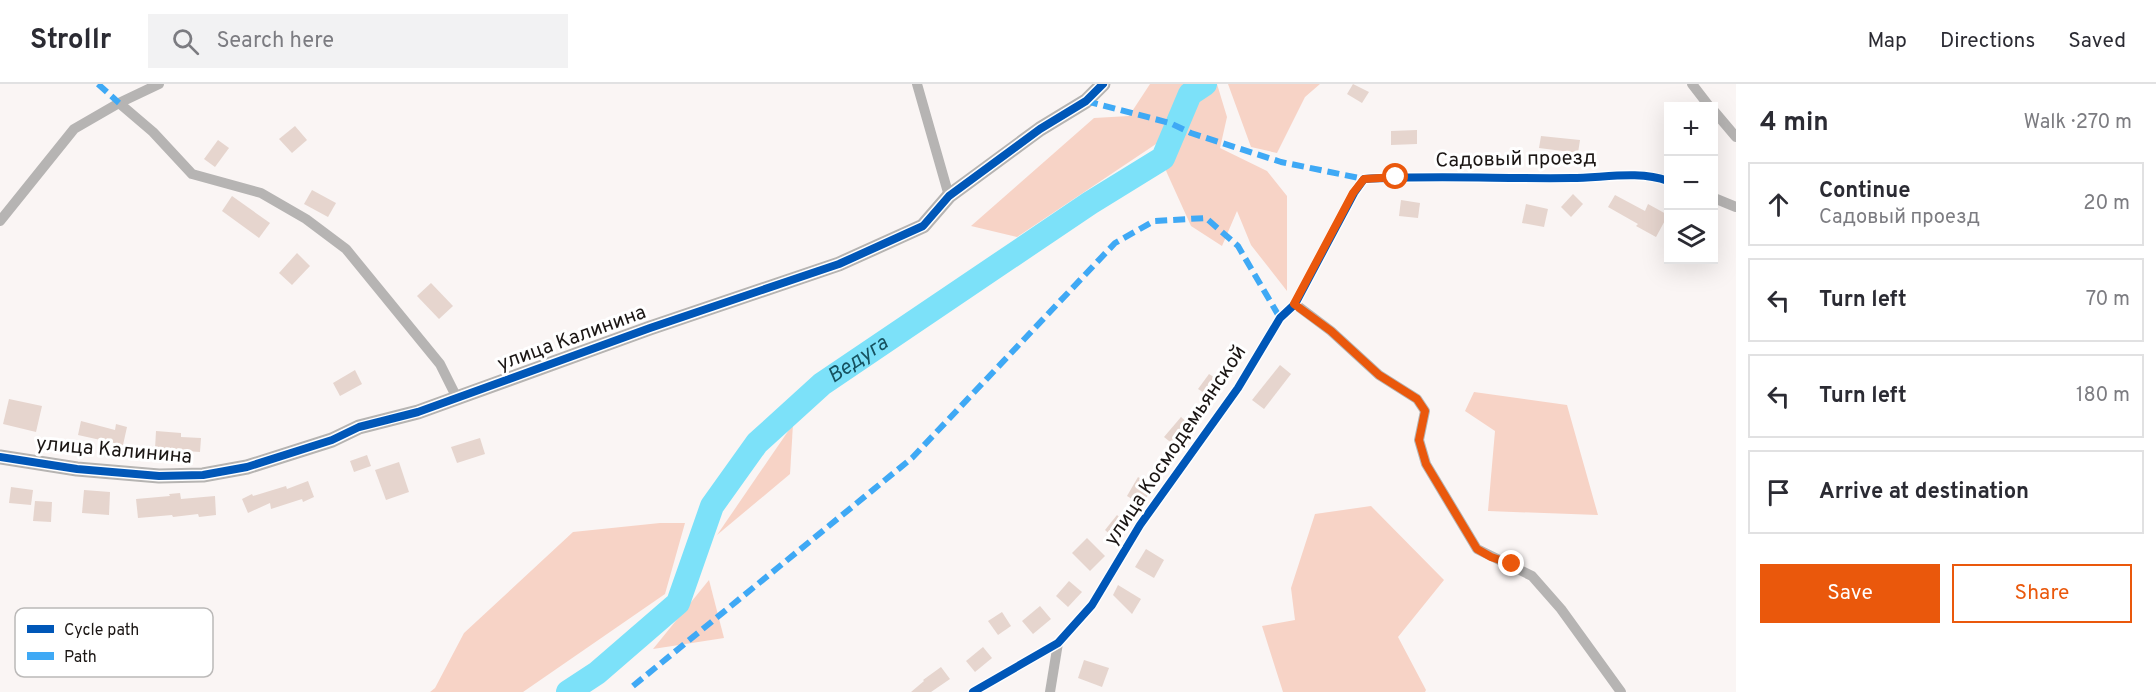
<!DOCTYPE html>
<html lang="en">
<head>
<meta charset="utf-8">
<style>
	:root { --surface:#fff; --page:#f2f2f3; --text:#2b2b33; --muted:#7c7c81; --line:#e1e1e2; --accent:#ea580c }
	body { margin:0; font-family:Overpass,sans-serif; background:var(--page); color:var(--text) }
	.controls { position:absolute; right:18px; top:18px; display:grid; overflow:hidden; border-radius:0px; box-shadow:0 6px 24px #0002 }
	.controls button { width:54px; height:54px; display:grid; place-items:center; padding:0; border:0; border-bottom:2px solid var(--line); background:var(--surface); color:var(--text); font:30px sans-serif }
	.stop { position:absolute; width:18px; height:18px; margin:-14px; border:4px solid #ea580c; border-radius:50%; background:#fff }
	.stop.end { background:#ea580c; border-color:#fff; box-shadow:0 2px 6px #0008 }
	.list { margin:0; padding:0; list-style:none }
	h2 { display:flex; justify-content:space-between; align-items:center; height:78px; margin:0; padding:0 24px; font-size:26px }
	h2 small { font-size:20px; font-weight:400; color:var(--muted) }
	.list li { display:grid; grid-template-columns:39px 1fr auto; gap:18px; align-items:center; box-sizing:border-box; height:84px; margin:0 12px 12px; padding:0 12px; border:2px solid var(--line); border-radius:0px }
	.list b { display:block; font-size:22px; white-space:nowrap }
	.list p { margin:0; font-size:20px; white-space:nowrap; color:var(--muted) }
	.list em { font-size:20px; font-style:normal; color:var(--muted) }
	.actions { display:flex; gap:12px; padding:18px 24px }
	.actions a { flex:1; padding:14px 0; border:2px solid var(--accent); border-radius:0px; text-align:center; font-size:21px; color:var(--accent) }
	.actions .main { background:var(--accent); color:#fff }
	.icon { flex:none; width:33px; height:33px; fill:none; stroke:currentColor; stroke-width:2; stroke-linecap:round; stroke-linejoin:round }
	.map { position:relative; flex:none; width:1736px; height:608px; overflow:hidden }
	header { display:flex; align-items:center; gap:36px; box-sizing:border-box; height:84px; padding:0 30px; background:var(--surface); border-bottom:2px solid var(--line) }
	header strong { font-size:28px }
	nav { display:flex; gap:33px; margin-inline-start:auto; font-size:21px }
	.search { width:420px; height:54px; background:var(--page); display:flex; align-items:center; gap:15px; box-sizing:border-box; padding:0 21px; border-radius:0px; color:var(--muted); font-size:22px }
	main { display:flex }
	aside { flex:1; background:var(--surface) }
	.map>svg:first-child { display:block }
	.forest { fill:#f7d3c6 }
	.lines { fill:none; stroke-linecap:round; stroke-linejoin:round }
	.river { stroke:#7ce1f9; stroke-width:24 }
	.building { fill:#e6d5ce }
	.street { stroke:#b6b4b3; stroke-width:10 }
	.secondary { stroke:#b6b4b2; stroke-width:15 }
	.quiet { stroke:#3fa9f5; stroke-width:6; stroke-dasharray:12 6; stroke-linecap:butt }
	.cycleway-casing { stroke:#fff; stroke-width:11 }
	.cycleway { stroke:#0057b8; stroke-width:8 }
	.route { stroke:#ea580c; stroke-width:8 }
	.labels { text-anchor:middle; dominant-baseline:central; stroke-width:6; stroke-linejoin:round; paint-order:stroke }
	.street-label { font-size:20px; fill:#1b1614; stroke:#fff }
	.water-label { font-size:21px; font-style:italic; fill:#165260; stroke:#fff }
	.key { fill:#fff; stroke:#bbb9b8; stroke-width:1.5 }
	.key-label { font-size:16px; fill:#1b1614 }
</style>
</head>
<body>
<header>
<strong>Strollr</strong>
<div class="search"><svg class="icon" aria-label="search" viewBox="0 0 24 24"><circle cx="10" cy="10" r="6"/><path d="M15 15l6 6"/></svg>Search here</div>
<nav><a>Map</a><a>Directions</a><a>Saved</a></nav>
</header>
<main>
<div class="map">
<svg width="1736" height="608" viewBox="0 0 1736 608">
	<rect width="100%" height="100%" fill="#faf5f4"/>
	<g class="forest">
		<polygon points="1150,0 1217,0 1227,33 1220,64 1267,87 1287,112 1287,207 1251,161 1237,127 1222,162 1191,142 1167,89 1156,60 1017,153 971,142 1094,34 1129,32"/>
		<polygon points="1228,0 1320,0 1305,13 1277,69 1251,63"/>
		<polygon points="1474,308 1567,321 1598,431 1488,427 1495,347 1465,327"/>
		<polygon points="793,340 790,390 717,451"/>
		<polygon points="1371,422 1444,496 1398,553 1426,606 1425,608 1283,608 1262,542 1295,536 1291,504 1315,430"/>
		<polygon points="660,439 685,439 665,510 523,608 430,608 435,604 464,549 573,448"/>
		<polygon points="709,496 724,554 653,565"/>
	</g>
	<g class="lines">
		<path class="river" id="s1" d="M 568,608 L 597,589 L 678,519 L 712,422 L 757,359 L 822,300 L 1090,119 L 1163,74 L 1190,10 L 1205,0"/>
	</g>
	<g class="building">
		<polygon points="1353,0 1369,8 1362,19 1347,10"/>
		<polygon points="295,42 307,56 292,69 279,55"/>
		<polygon points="1417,46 1417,60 1391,61 1391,47"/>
		<polygon points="1541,52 1580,56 1578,69 1539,64"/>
		<polygon points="218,56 229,64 215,83 204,75"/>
		<polygon points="312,106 336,119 328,133 304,120"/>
		<polygon points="1573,110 1583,120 1571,133 1561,123"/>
		<polygon points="1615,111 1645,127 1648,120 1668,131 1656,153 1636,142 1638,140 1608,123"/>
		<polygon points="232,112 270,139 259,154 222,127"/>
		<polygon points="1401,116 1420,119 1418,134 1399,132"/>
		<polygon points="1526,120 1548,125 1544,143 1522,139"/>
		<polygon points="297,169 310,182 292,201 279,189"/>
		<polygon points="431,199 453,222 439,235 417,212"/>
		<polygon points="1280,281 1291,290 1264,325 1252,316"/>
		<polygon points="355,286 362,300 340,312 333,299"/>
		<polygon points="1209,290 1220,297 1209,312 1198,305"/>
		<polygon points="9,315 42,322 36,348 3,340"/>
		<polygon points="1181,333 1196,346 1179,365 1164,353"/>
		<polygon points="81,337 115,346 116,340 127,343 123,361 78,351"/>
		<polygon points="156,347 181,349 181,353 201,354 200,368 155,365"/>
		<polygon points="480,354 485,370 457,379 451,363"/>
		<polygon points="367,371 371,382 354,388 350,377"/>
		<polygon points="399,378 409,408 386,416 375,386"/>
		<polygon points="1138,393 1153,403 1142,421 1127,412"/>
		<polygon points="308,397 314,413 303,418 302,415 271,425 270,419 248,429 242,415 252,410 253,412 286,402 287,405"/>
		<polygon points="11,403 33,406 31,421 9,419"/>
		<polygon points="84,406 110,408 109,431 82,429"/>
		<polygon points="180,409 181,415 215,412 216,431 199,433 198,430 173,433 172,431 138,434 136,415 170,412 169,410"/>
		<polygon points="35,417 52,418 51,438 33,437"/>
		<polygon points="1117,431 1126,439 1114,454 1105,446"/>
		<polygon points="1087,454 1105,472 1090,487 1072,469"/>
		<polygon points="1146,465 1164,476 1154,494 1135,483"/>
		<polygon points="1069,497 1082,508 1068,523 1056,512"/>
		<polygon points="1118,501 1141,515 1132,530 1113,511"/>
		<polygon points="1040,522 1051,535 1033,550 1022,537"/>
		<polygon points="1002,528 1011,542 998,551 988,537"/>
		<polygon points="983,563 992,574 975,588 966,577"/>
		<polygon points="1084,576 1109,584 1102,603 1078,594"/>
		<polygon points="941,583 950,595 931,608 911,608 924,597 923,596"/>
	</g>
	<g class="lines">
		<g class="street">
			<polyline points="917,0 949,112"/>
			<polyline points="1692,0 1709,22"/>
			<polyline points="119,19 153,48 192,90 261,109 306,135 346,165 440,280 457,314"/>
			<polyline points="1714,27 1736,53"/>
			<polyline points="1714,114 1736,123"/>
			<polyline points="0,137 74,45 119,19 159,0"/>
			<polyline points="1295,220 1331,247 1379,291 1417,315 1425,327 1419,356 1426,380 1477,465 1532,492 1561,525 1621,608"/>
			<path d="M 973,608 L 1058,559 L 1092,521 L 1140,441 L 1238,304 L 1280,234 L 1295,220 L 1354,109 L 1364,95 C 1433,91 1503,95 1572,94 C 1602,94 1639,86 1668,97"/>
			<polyline points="1050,608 1058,559"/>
		</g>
		<polyline class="secondary" points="0,373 77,385 159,392 203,391 247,383 332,356 359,343 418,328 650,244 839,180 923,142 949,112 1040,45 1086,17 1103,0"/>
		<g class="quiet">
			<polyline points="98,0 119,19"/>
			<polyline points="1086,17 1170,39 1191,49 1281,78 1364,95"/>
			<polyline points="633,602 912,374 1115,159 1154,137 1206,134 1238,162 1280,234"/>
		</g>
		<g class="cycleway-casing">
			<g id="cycleway">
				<polyline points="0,373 77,385 159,392 203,391 247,383 332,356 359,343 418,328 650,244 839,180 923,142 949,112 1040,45 1086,17 1103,0"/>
				<path d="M 973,608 L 1058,559 L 1092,521 L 1140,441 L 1238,304 L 1280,234 L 1295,220 L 1354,109 L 1364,95 C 1433,91 1503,95 1572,94 C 1602,94 1639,86 1668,97"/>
			</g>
		</g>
		<use href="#cycleway" class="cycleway"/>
	</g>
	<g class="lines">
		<polyline class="route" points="1396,93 1364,95 1353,109 1294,220 1331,247 1379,291 1417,315 1425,327 1419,356 1426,380 1477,465 1491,473 1512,480"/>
	</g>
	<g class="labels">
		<g class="street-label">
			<text transform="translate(1516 76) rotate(-1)">Садовый проезд</text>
			<text transform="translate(572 255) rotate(-20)">улица Калинина</text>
			<text transform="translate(1176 362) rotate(-56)">улица Космодемьянской</text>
			<text transform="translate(114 367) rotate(5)">улица Калинина</text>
		</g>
		<g class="water-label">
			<text stroke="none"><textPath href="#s1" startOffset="453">Ведуга</textPath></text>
		</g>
	</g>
	<rect x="15" y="524" width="198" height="69" rx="9" class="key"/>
	<rect x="27" y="541" width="27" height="8" fill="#0057b8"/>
	<rect x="27" y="568" width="27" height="8" fill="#3fa9f5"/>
	<g class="key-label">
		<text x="64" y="551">Cycle path</text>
		<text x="64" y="578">Path</text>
	</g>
</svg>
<div class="controls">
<button>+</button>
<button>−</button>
<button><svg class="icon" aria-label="layers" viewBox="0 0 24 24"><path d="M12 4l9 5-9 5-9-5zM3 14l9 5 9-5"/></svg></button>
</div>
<div class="stop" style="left:1396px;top:93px"></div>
<div class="stop end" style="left:1512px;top:480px"></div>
</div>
<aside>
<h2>4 min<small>Walk · 270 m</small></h2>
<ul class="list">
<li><svg class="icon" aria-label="ahead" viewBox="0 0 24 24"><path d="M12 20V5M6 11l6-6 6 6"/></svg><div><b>Continue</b><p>Садовый проезд</p></div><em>20 m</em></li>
<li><svg class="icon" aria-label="left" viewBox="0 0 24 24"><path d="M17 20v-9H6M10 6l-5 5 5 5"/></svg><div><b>Turn left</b></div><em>70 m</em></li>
<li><svg class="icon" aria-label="left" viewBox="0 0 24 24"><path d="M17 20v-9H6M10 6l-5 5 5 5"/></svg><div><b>Turn left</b></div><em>180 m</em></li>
<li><svg class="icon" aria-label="arrive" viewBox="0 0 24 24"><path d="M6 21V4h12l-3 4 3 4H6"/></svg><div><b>Arrive at destination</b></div></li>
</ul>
<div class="actions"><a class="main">Save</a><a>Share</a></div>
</aside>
</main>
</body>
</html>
